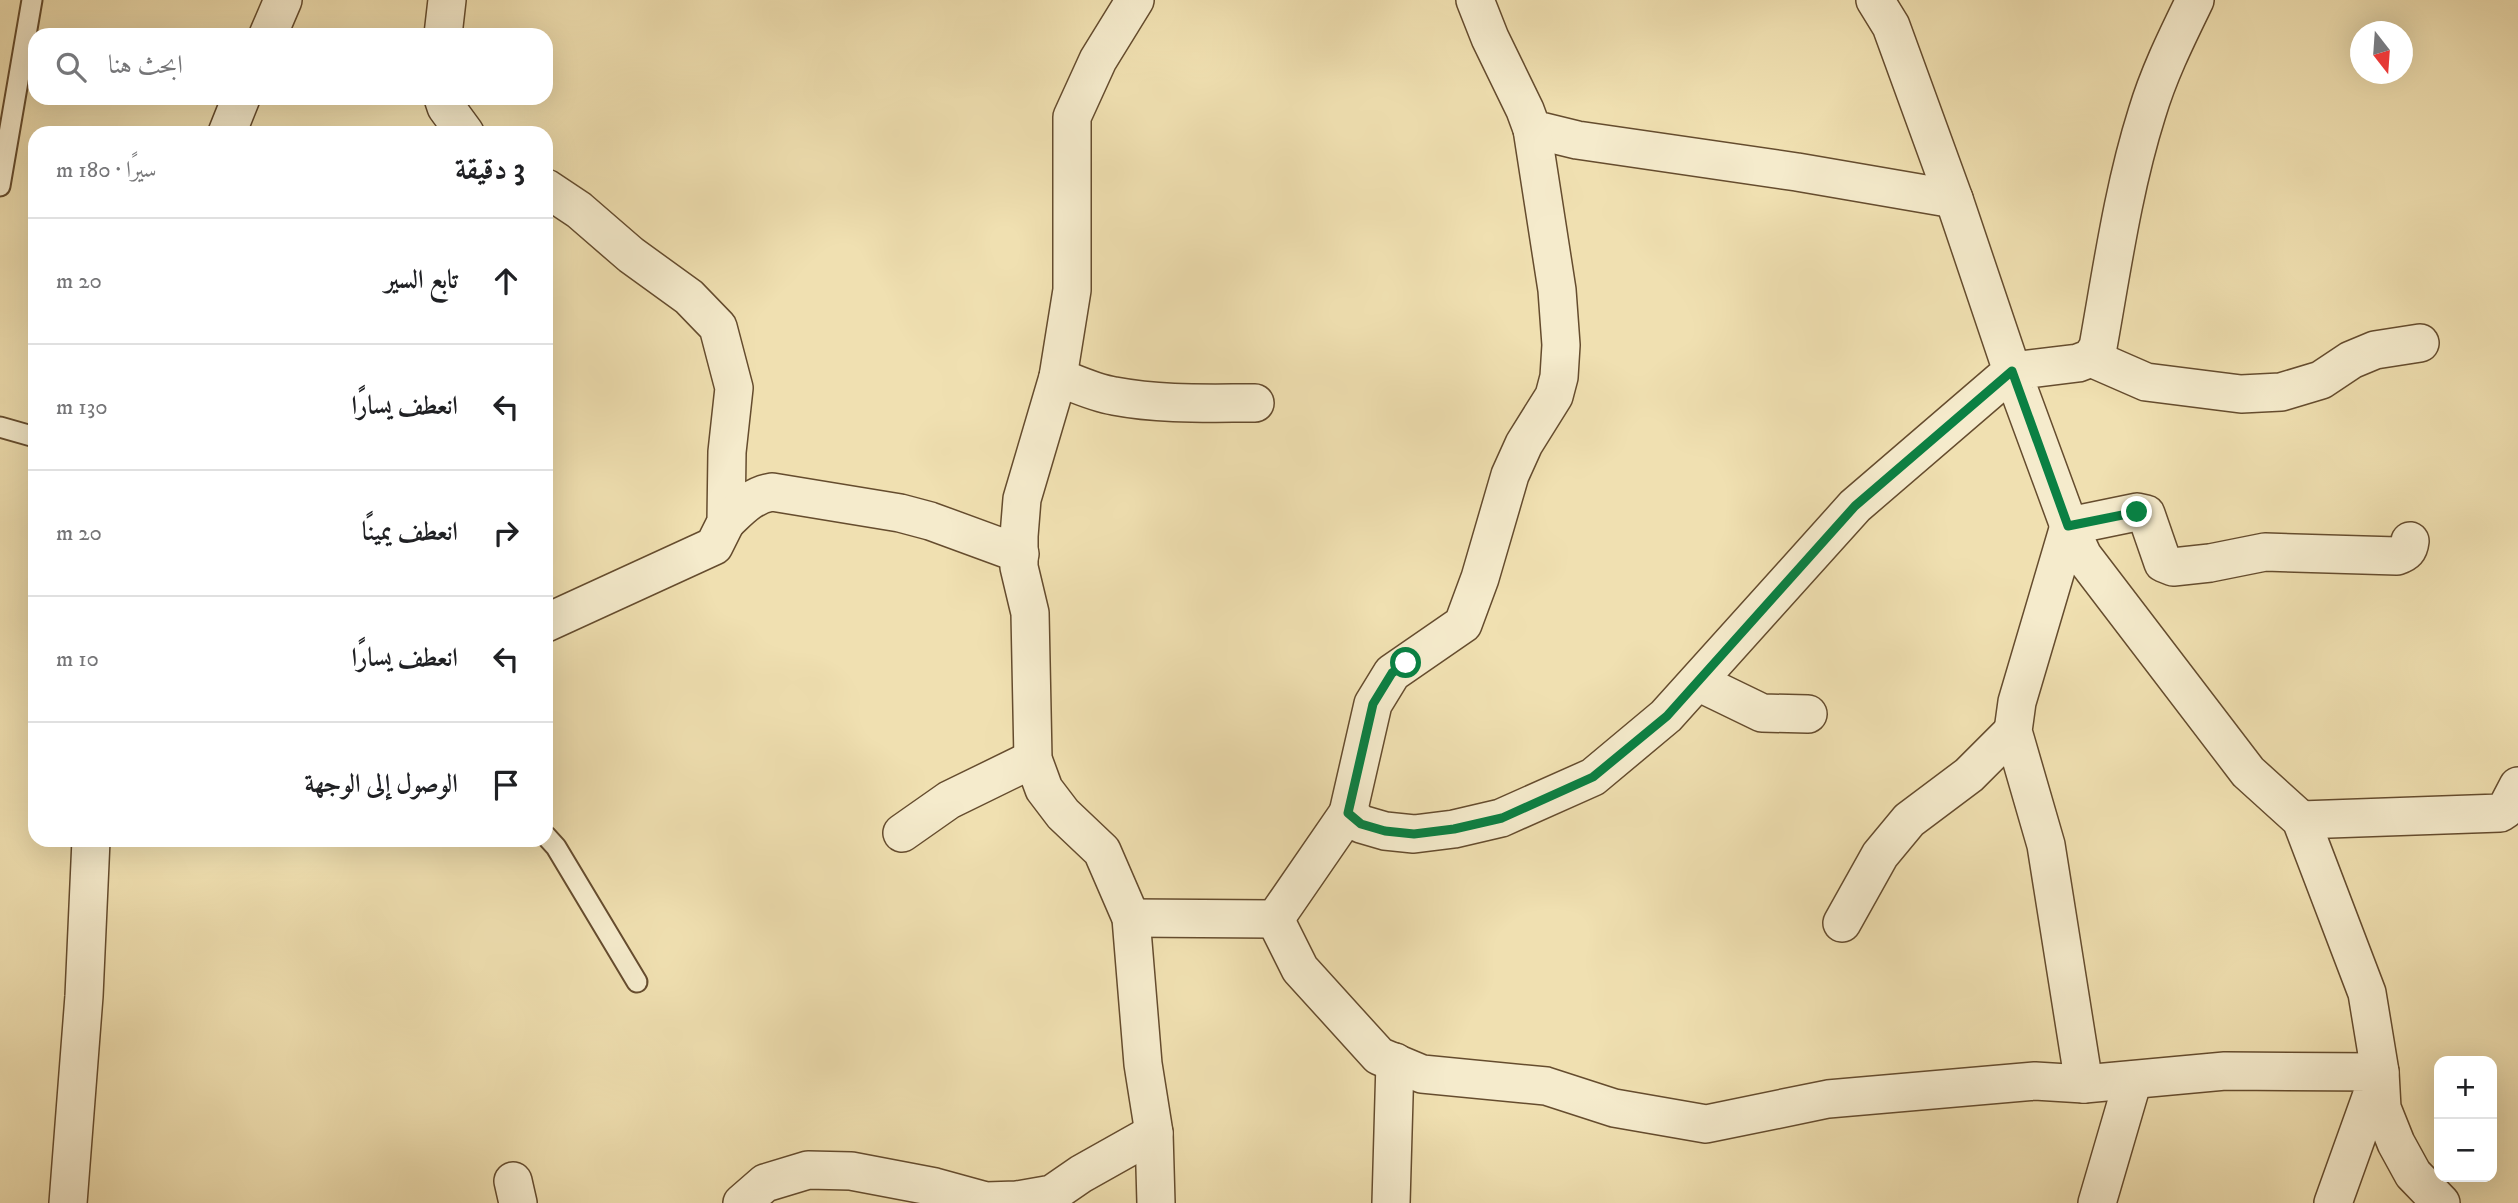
<!DOCTYPE html>
<html lang="ar">
<head>
<meta charset="utf-8">
<style>
	:root { --surface:#fff; --page:#f2f2f2; --text:#202124; --muted:#757577; --line:#e0e0e0 }
	body { margin:0; font-family:"IM FELL DW Pica",Amiri,serif; background:var(--page); color:var(--text); direction:rtl }
	.controls { position:absolute; right:21px; bottom:21px; display:grid; overflow:hidden; border-radius:14px; box-shadow:0 7px 28px #0002 }
	.controls button { width:63px; height:63px; display:grid; place-items:center; padding:0; border:0; border-bottom:2px solid var(--line); background:var(--surface); color:var(--text); font:35px sans-serif }
	.compass { position:absolute; left:2350px; top:21px; width:63px; height:63px; border-radius:50%; background:var(--surface); box-shadow:0 7px 28px #0002; rotate:163deg }
	.stop { position:absolute; width:21px; height:21px; margin:-16px; border:5px solid #0b8043; border-radius:50%; background:#fff }
	.stop.end { background:#0b8043; border-color:#fff; box-shadow:0 2px 7px #0008 }
	.list { margin:0; padding:0; list-style:none }
	h2 { display:flex; justify-content:space-between; align-items:center; height:91px; margin:0; padding:0 28px; font-size:30px }
	h2 small { font-size:23px; font-weight:400; color:var(--muted) }
	.list li { display:grid; grid-template-columns:46px 1fr auto; gap:21px; align-items:center; box-sizing:border-box; height:126px; padding:0 28px; border-top:2px solid var(--line) }
	.list b { display:block; font-size:26px; white-space:nowrap }
	.list em { font-size:23px; font-style:normal; color:var(--muted) }
	.icon { flex:none; width:38px; height:38px; fill:none; stroke:currentColor; stroke-width:2; stroke-linecap:round; stroke-linejoin:round }
	.map { position:relative; flex:none; width:2518px; height:1203px; overflow:hidden; direction:ltr }
	.search { position:absolute; background:var(--surface); box-shadow:0 7px 28px #0002; left:28px; top:28px; width:525px; height:77px; display:flex; align-items:center; gap:18px; box-sizing:border-box; padding:0 24px; border-radius:21px; color:var(--muted); font-size:26px }
	.panel { position:absolute; background:var(--surface); box-shadow:0 7px 28px #0002; left:28px; top:126px; width:525px; height:721px; border-radius:21px; direction:rtl }
	.map>svg:first-child { display:block }
	.lines { fill:none; stroke-linecap:round; stroke-linejoin:round }
	.lane-casing { stroke:#654c2e; stroke-width:23 }
	.street-casing { stroke:#654c2e; stroke-width:40 }
	.lane { stroke:#f5ebcc; stroke-width:19 }
	.street { stroke:#f5ebcc; stroke-width:37 }
	.route { stroke:#0b8043; stroke-width:9 }
</style>
</head>
<body>
<div class="map">
<svg width="2518" height="1203" viewBox="0 0 2518 1203">
	<rect width="100%" height="100%" fill="#f0e0b1"/>
	<filter id="stains"><feTurbulence type="fractalNoise" baseFrequency=".00286" numOctaves="4"/><feColorMatrix values="0 0 0 0 .2 0 0 0 0 .09 0 0 0 0 .02 0 0 0 .5 -.17"/></filter>
	<radialGradient id="worn" r=".72"><stop offset=".6" stop-color="#630" stop-opacity="0"/><stop offset="1" stop-color="#630" stop-opacity=".3"/></radialGradient>
	<g class="lines">
		<g class="lane-casing">
			<g id="lane">
				<polyline points="0,186 32,0"/>
				<polyline points="0,427 35,437"/>
				<polyline points="546,836 556,847 637,982"/>
			</g>
		</g>
		<g class="street-casing">
			<g id="street">
				<polyline points="1135,0 1098,60 1072,117 1072,290 1058,377 1022,499 1019,536 1019,567 1030,613 1033,759 1044,789 1063,814 1102,851 1131,918 1143,1064 1154,1133 1156,1203"/>
				<polyline points="1475,0 1490,38 1525,110 1532,129 1577,140 1797,172 1954,199"/>
				<path d="M 2195,0 C 2177,37 2159,73 2147,113 C 2123,189 2112,269 2098,347 L 2091,358 L 2078,363 L 2012,371 L 2069,526 L 2083,556 L 2248,772 L 2301,820 L 2367,993 L 2380,1072 L 2382,1108 L 2396,1143 L 2413,1174 L 2441,1203"/>
				<polyline points="268,35 283,0"/>
				<polyline points="443,35 447,0"/>
				<polyline points="443,98 446,107 465,133"/>
				<polyline points="227,133 241,98"/>
				<polyline points="546,188 579,210 631,255 689,297 718,327 734,388 727,452 726,522 714,546 546,623"/>
				<polyline points="2091,358 2146,382 2241,394 2281,392 2321,380 2351,360 2375,350 2420,343"/>
				<path d="M 1058,377 C 1076,384 1095,393 1114,396 C 1162,405 1207,403 1255,403"/>
				<path d="M 726,522 C 740,509 752,495 772,492 L 900,513 L 930,521 L 1020,554"/>
				<polyline points="1698,682 1762,713 1808,714"/>
				<polyline points="1348,813 1373,704 1392,673 1463,624 1480,578 1510,475 1524,444 1554,396 1559,377 1561,345 1557,290 1532,129"/>
				<polyline points="2301,820 2500,813 2506,809 2518,786"/>
				<polyline points="902,833 949,800 1033,759"/>
				<polyline points="1131,918 1275,919 1348,813 1361,824 1385,831 1414,834 1454,829 1501,818 1593,777 1666,716 1855,506 2012,371 1954,199 1891,26 1875,0"/>
				<polyline points="1275,919 1300,969 1379,1056 1422,1074 1546,1086 1614,1108 1706,1124 1828,1099 2035,1081 2084,1084 2225,1071 2380,1072 2333,1203"/>
				<polyline points="1842,923 1880,855 1909,820 1969,775 2013,731"/>
				<path d="M 2084,1084 L 2046,845 L 2013,731 L 2017,702 L 2069,526 L 2137,512 L 2146,514 L 2163,563 L 2173,567 L 2210,563 L 2265,552 L 2397,556 C 2406,553 2409,550 2410,541"/>
				<polyline points="513,1181 518,1203"/>
				<polyline points="68,1203 84,996 91,840"/>
				<polyline points="742,1203 765,1183 808,1170 851,1171 935,1187 986,1201 1017,1200 1052,1194 1081,1174 1154,1133"/>
				<polyline points="1391,1203 1395,1062"/>
				<polyline points="2097,1203 2133,1080"/>
			</g>
		</g>
		<use href="#lane" class="lane"/>
		<use href="#street" class="street"/>
	</g>
	<g class="lines">
		<polyline class="route" points="1406,663 1392,673 1373,704 1348,813 1361,824 1385,831 1414,834 1454,829 1502,818 1593,777 1667,716 1855,506 2012,371 2068,526 2137,512"/>
	</g>
	<rect width="100%" height="100%" filter="url(#stains)"/>
	<rect width="100%" height="100%" fill="url(#worn)"/>
</svg>
<div class="controls">
<button>+</button>
<button>−</button>
</div>
<svg class="compass" viewBox="-18 -18 36 36"><path d="M0-13l5 13h-10z" fill="#e53935"/><path d="M0 13l5-13h-10z" fill="#757577"/></svg>
<div class="stop" style="left:1406px;top:663px"></div>
<div class="stop end" style="left:2137px;top:512px"></div>
<div class="search"><svg class="icon" aria-label="search" viewBox="0 0 24 24"><circle cx="10" cy="10" r="6"/><path d="M15 15l6 6"/></svg>ابحث هنا</div>
<section class="panel">
<h2>3 دقيقة<small>سيرًا · 180 m</small></h2>
<ul class="list">
<li><svg class="icon" aria-label="ahead" viewBox="0 0 24 24"><path d="M12 20V5M6 11l6-6 6 6"/></svg><div><b>تابع السير</b></div><em>20 m</em></li>
<li><svg class="icon" aria-label="left" viewBox="0 0 24 24"><path d="M17 20v-9H6M10 6l-5 5 5 5"/></svg><div><b>انعطف يسارًا</b></div><em>130 m</em></li>
<li><svg class="icon" aria-label="right" viewBox="0 0 24 24"><path d="M7 20v-9h11M14 6l5 5-5 5"/></svg><div><b>انعطف يمينًا</b></div><em>20 m</em></li>
<li><svg class="icon" aria-label="left" viewBox="0 0 24 24"><path d="M17 20v-9H6M10 6l-5 5 5 5"/></svg><div><b>انعطف يسارًا</b></div><em>10 m</em></li>
<li><svg class="icon" aria-label="arrive" viewBox="0 0 24 24"><path d="M6 21V4h12l-3 4 3 4H6"/></svg><div><b>الوصول إلى الوجهة</b></div></li>
</ul>
</section>
</div>
</body>
</html>
